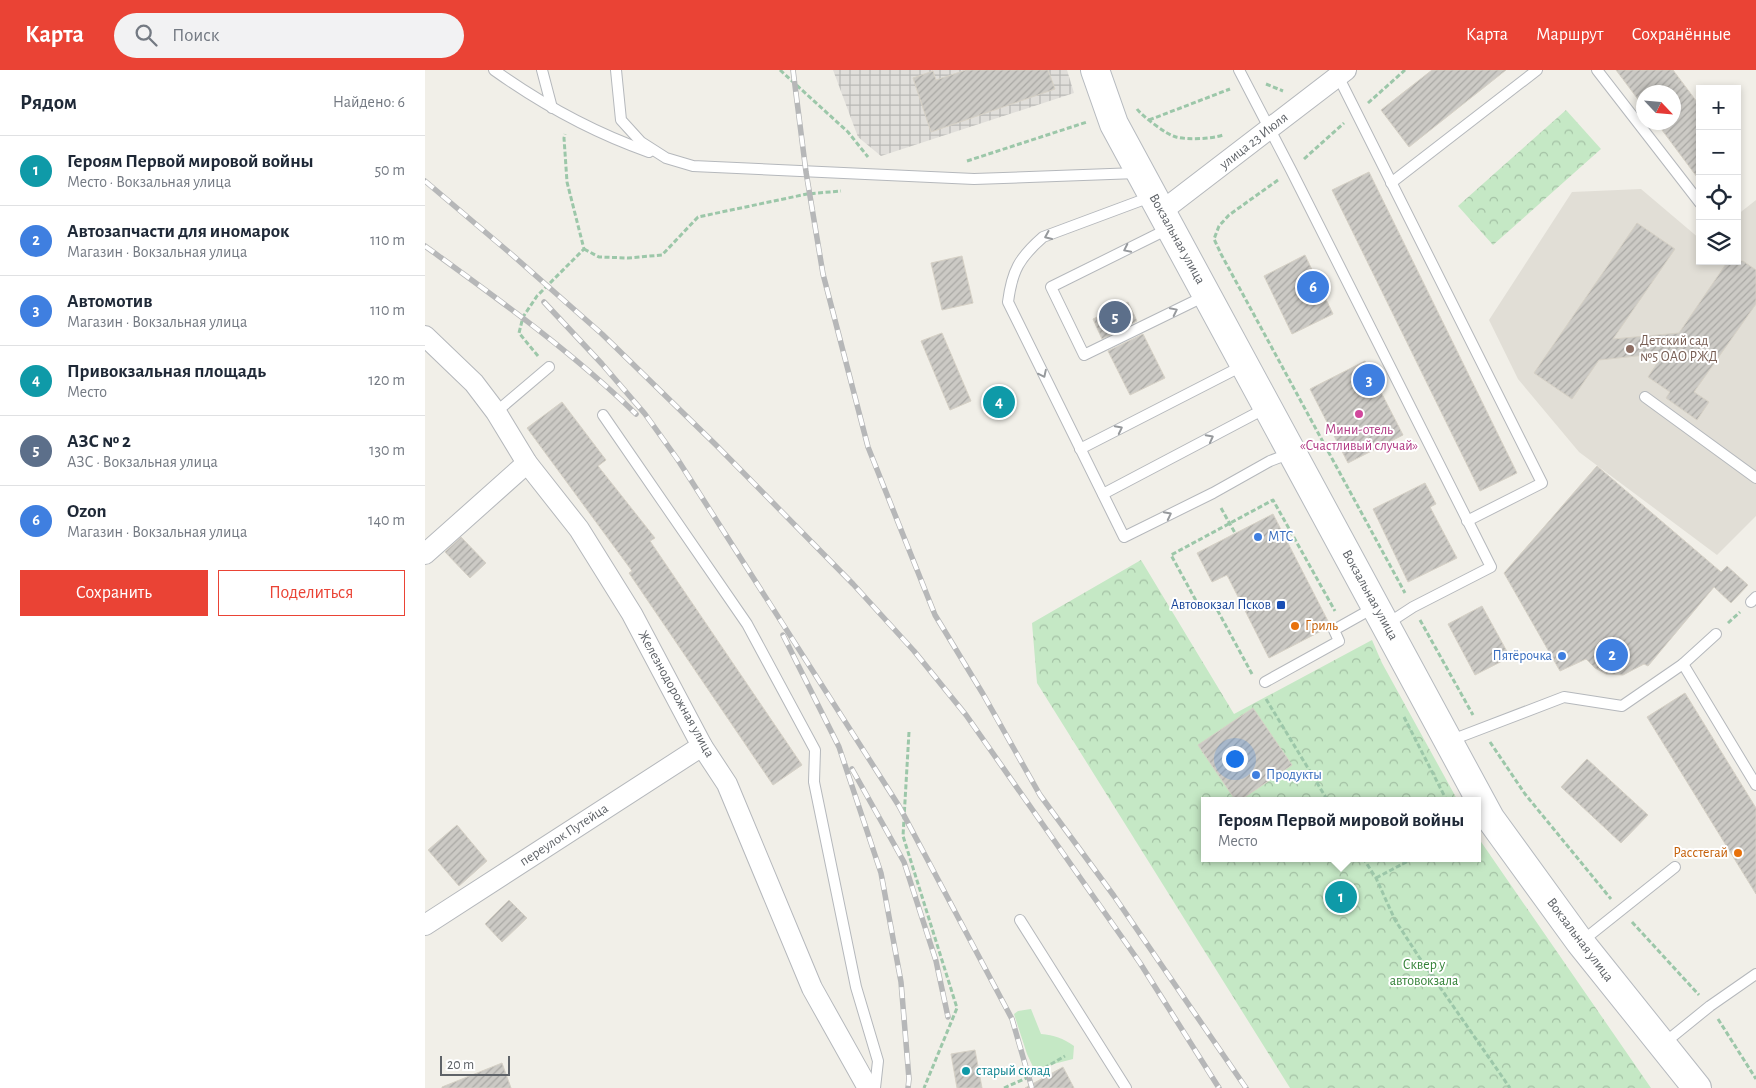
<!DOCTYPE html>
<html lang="ru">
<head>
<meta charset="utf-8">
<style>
	:root { --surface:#fff; --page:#f2f2f3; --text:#1f2937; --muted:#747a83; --line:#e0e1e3; --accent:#ea4335 }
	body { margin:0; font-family:"Alegreya Sans",sans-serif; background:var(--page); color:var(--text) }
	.controls { position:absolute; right:15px; top:15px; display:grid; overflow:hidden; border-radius:0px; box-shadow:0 2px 8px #0003 }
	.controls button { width:45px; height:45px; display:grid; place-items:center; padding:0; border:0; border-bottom:1px solid var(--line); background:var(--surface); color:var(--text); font:25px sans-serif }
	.compass { position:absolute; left:1211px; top:15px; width:45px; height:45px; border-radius:50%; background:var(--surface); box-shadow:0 2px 8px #0003; rotate:116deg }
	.scale { position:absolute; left:15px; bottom:12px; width:70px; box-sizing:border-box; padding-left:5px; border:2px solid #5f6368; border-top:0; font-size:14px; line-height:18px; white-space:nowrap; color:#5f6368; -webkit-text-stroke:4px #fff; paint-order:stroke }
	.you { position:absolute; left:809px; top:688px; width:18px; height:18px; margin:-12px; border:4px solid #fff; border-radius:50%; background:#1a73e8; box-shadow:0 0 0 8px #1a73e833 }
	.badge { display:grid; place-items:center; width:32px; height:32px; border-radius:50%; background:var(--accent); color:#fff; font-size:16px; font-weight:700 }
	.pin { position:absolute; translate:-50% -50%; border:2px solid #fff; box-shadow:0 1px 5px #0006 }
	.popup { position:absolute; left:776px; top:727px; width:280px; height:65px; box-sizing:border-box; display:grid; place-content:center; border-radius:0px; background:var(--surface); filter:drop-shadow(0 1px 4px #0005); font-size:16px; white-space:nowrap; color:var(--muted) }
	.popup b { font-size:19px; color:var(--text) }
	.popup::after { content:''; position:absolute; left:50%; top:100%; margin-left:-10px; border:10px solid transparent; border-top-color:var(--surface) }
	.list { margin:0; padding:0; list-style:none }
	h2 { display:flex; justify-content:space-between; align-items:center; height:65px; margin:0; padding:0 20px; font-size:21px }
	h2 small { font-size:16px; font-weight:400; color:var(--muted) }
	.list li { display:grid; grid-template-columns:32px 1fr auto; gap:15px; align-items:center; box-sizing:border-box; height:70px; padding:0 20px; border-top:1px solid var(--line) }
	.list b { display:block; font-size:19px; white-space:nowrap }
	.list p { margin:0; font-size:16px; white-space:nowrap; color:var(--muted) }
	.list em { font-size:16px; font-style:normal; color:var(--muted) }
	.actions { display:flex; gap:10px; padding:15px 20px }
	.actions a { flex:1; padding:11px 0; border:1px solid var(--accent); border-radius:0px; text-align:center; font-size:18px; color:var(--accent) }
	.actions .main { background:var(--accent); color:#fff }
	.icon { flex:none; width:28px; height:28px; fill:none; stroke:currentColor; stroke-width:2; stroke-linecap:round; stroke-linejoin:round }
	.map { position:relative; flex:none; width:1331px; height:1018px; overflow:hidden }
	header { display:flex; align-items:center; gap:30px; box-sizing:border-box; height:70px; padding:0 25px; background:var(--accent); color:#fff }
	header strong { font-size:24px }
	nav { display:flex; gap:28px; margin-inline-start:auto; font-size:18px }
	.search { width:350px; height:45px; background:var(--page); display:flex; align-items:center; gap:12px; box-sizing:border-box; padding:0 18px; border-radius:28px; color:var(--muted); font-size:19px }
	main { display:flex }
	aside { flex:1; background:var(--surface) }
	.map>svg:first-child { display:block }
	.industrial { fill:url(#industrial-grid) }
	.education { fill:#e1ded6 }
	.grass { fill:#c5e8c5 }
	.park { fill:url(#park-crowns) }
	.building { fill:url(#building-hatch); stroke:#d6d1c6 }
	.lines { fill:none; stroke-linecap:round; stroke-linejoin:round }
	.service-casing { stroke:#b5b8bc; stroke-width:12 }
	.minor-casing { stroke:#b5b8bc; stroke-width:22 }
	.secondary-casing { stroke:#b6babf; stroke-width:30 }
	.path { stroke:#9cc7a9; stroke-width:3; stroke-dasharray:5 2.5; stroke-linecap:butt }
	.service { stroke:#fff; stroke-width:10 }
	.minor { stroke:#fff; stroke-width:20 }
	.secondary { stroke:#fff; stroke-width:28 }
	.rail-casing { stroke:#b6b7b8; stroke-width:5.5 }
	.rail { stroke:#fff; stroke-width:4; stroke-dasharray:11; stroke-linecap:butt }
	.oneway { stroke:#979a9d }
	.education-dot { fill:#8d6e63; stroke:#fff; stroke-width:2 }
	.hotel-dot { fill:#d1479c; stroke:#fff; stroke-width:2 }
	.shop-dot { fill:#3f7fe0; stroke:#fff; stroke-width:2 }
	.transit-dot { fill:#1a4fb4; stroke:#fff; stroke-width:2 }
	.food-dot { fill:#e8710a; stroke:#fff; stroke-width:2 }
	.culture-dot { fill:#0f9aa8; stroke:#fff; stroke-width:2 }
	.labels { text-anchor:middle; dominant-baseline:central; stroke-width:4; stroke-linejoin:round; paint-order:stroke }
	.street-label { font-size:14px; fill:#5f6368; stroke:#fff }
	.education-label { font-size:14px; fill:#785e54; stroke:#fff; text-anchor:start }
	.hotel-label { font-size:14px; fill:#b23c85; stroke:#fff }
	.shop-label { font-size:14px; fill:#366cbe; stroke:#fff; text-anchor:start }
	.transit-label { font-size:14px; fill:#164399; stroke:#fff; text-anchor:end }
	.food-label { font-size:14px; fill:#c56008; stroke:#fff; text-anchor:start }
	.park-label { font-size:14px; fill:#348238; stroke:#fff }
	.culture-label { font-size:14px; fill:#0d838f; stroke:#fff; text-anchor:start }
</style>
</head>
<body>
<header>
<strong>Карта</strong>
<div class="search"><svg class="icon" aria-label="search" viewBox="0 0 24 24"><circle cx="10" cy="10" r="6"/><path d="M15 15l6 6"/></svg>Поиск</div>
<nav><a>Карта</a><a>Маршрут</a><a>Сохранённые</a></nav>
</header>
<main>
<aside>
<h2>Рядом<small>Найдено: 6</small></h2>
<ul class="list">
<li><span class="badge" style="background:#0f9aa8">1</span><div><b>Героям Первой мировой войны</b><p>Место · Вокзальная улица</p></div><em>50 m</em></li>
<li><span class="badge" style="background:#3f7fe0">2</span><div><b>Автозапчасти для иномарок</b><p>Магазин · Вокзальная улица</p></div><em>110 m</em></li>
<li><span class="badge" style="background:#3f7fe0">3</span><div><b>Автомотив</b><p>Магазин · Вокзальная улица</p></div><em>110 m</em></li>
<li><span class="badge" style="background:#0f9aa8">4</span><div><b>Привокзальная площадь</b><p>Место</p></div><em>120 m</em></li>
<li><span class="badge" style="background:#5c6f8a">5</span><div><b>АЗС № 2</b><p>АЗС · Вокзальная улица</p></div><em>130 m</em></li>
<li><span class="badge" style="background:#3f7fe0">6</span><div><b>Ozon</b><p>Магазин · Вокзальная улица</p></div><em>140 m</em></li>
</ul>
<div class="actions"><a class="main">Сохранить</a><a>Поделиться</a></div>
</aside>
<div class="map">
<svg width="1331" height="1018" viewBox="0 0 1331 1018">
	<defs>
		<pattern id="industrial-grid" width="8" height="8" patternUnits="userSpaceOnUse" patternTransform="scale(1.25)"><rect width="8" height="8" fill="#e0deda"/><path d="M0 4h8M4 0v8" fill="none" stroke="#b9b8b5"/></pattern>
		<pattern id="park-crowns" width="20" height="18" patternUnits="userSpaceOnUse" patternTransform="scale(1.25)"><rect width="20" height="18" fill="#c5e8c5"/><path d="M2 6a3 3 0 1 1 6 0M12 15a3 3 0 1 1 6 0" fill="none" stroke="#a3c0a4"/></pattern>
		<pattern id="building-hatch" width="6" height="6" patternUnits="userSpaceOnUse" patternTransform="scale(1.25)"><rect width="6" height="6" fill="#cccac5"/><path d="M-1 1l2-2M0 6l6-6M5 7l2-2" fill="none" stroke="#a9a8a4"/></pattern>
	</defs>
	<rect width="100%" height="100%" fill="#f1efe8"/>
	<polygon class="industrial" points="408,0 642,0 649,23 456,86 433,67"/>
	<polygon class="education" points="1216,119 1275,169 1275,191 1312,191 1312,145 1331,130 1331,446 1292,485 1154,382 1093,309 1064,250 1147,122"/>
	<path class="grass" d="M 606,939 L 616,964 C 629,965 638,968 649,976 L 648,989 L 609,999 L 602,984 L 589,944 L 593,941 Z"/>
	<g class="park">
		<polygon points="1141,40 1176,79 1068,175 1033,136"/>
		<polygon points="716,490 809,644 947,570 957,593 1033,731 780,731 780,788 1052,788 1052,766 1226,1018 865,1018 612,613 607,553"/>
	</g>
	<g class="building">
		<polygon points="541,0 623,0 630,19 506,62 488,8 508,1 511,10"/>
		<polygon points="1007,0 1081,0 984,77 956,40"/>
		<polygon points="1191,0 1248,0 1275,36 1275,111 1231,52 1248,52 1248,22 1218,22 1218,36"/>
		<polygon points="944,102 1092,403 1055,421 907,120"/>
		<polygon points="1212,153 1250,179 1188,269 1254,263 1303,191 1318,191 1331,200 1331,234 1269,322 1284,332 1272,350 1241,328 1245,322 1223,307 1239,283 1174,290 1147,329 1109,303"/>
		<polygon points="880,185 908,244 867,264 839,206"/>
		<polygon points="537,186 548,233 517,240 506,193"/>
		<polygon points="703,232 712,251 677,269 668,249"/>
		<polygon points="517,263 546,331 525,340 496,271"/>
		<polygon points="718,264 740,308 705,325 683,281"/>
		<polygon points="940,291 978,365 923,393 885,319"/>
		<polygon points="137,332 181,390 173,396 230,468 225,471 377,695 348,715 204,503 207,501 102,358"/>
		<polygon points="1172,396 1296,502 1302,496 1323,515 1306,533 1289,517 1223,596 1219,594 1198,605 1181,604 1170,598 1161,589 1135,601 1079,503"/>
		<polygon points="1000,413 1011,434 1005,437 1032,488 983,512 948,439"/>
		<polygon points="848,444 905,555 902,558 844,588 802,505 787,512 772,483"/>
		<polygon points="36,467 61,493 45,508 20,482"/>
		<polygon points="1057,536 1085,587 1050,605 1023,554"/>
		<polygon points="1260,623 1331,738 1331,824 1222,647"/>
		<polygon points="828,638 867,695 814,731 811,731 773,675"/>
		<polygon points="1162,689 1223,745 1196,773 1136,717"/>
		<polygon points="32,755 62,791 34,816 3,780"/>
		<polygon points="84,830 102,848 77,872 60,854"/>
		<polygon points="550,980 557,1018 532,1018 526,984"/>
		<polygon points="77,993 86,1018 17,1018 17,1017"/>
		<polygon points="638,997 649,1018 600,1018"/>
	</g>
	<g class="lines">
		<g class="service-casing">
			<g id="service">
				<path d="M 69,0 C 118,35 167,62 224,82"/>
				<polyline points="117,0 127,38"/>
				<polyline points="191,0 196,50 216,72 241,88 268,96 549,109 712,103"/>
				<polyline points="814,0 866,100 1066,497 988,537 962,554"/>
				<polyline points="1172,0 1275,133"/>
				<polyline points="913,6 1117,413 1042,451"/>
				<polyline points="966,113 1112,0"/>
				<path d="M 728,126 L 618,167 C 594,188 587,201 583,232 L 699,467 L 788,423 L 845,391 L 866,383"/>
				<polyline points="745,158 626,217 659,285 780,226"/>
				<polyline points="1220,327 1331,408"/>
				<polyline points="71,342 124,297"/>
				<polyline points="178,345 322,554 390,680 389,712 431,917 453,991 450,1018"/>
				<polyline points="655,379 819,295"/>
				<polyline points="678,424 843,337"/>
				<polyline points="1326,532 1331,527"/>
				<polyline points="1258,594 1331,715"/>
				<polyline points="840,612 914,571 909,560 950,537"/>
				<polyline points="1024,671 1139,627 1197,636 1258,594 1291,564"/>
				<polyline points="595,850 701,1018"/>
				<polyline points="1156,872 1250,797"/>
				<polyline points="1238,974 1285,936 1331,904"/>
			</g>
		</g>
		<g class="minor-casing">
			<g id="minor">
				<polyline points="737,141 921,0"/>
				<polyline points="0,266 49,313 71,342 102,393 154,459 207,544 277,676 302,714 387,918 443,1018"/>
				<polyline points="0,484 102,393"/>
				<polyline points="0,855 277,676"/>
			</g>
		</g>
		<g class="secondary-casing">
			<polyline id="secondary" points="670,0 689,54 1065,748 1155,872 1272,1018"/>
		</g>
		<g class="path">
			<polyline points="355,0 423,62 443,87"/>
			<polyline points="841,14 858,21"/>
			<polyline points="943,33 980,0"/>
			<path d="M 712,39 C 717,46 742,65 751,67 C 763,70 786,69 798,65"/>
			<polyline points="724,50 805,19"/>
			<polyline points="879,89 919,53"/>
			<polyline points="542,91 662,52"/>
			<polyline points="853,110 804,145 794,156 789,169 796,184 980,523"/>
			<polyline points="159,179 174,187 203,188 237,185 273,147 382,124 416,121"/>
			<polyline points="113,286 94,263 98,247 112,226 159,179 142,112 139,68 140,64"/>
			<polyline points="796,438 810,463"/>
			<polyline points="995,550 1048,645"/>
			<polyline points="1303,553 1315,542"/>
			<polyline points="827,604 788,532 775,538 746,485 848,430 910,541"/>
			<polyline points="841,629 903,731"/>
			<polyline points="979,647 1022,731"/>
			<polyline points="484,662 478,766 532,938 499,1018"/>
			<polyline points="1065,672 1100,724 1186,829"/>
			<polyline points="938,788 951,808 970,850 994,887 1085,1018"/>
			<polyline points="951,808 989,788"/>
			<polyline points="1207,852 1274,925"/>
			<polyline points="1293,949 1331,1009"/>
			<polyline points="579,1018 604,1007 640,986"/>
		</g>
		<use href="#service" class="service"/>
		<use href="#minor" class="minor"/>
		<use href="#secondary" class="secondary"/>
		<g class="rail-casing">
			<g id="rail">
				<polyline points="368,0 381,102 398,204 443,377 510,545 558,624 615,725 689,826 821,1018"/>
				<polyline points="0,111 85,183 177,264 291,375 428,514 489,581 541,645 715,893 794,1018"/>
				<path d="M 0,176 C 73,229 146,281 211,344"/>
				<polyline points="119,232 177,294 220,344 253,390 474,736 587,949 607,1018"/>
				<polyline points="358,565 414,677 456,803 476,912 484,1009 483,1018"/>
				<polyline points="427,699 479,792 511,891 523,947"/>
			</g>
		</g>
		<use href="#rail" class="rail"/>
	</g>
	<defs><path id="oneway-chevron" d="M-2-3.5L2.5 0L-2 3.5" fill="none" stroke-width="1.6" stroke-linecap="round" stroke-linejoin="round" transform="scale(1.25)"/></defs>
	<g class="oneway">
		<use href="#oneway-chevron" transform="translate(623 166) rotate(156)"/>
		<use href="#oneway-chevron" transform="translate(702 179) rotate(154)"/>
		<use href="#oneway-chevron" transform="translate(749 241) rotate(-26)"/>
		<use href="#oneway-chevron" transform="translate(618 304) rotate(64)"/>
		<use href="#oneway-chevron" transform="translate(694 359) rotate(-27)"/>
		<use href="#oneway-chevron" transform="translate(785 368) rotate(-28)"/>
		<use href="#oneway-chevron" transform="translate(743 445) rotate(-27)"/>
	</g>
	<circle class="education-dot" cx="1205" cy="279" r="5"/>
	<circle class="hotel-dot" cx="934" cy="344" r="5"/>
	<g class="shop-dot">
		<circle cx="833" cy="467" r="5"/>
		<circle cx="1137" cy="586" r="5"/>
		<circle cx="831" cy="705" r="5"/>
	</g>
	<rect class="transit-dot" x="851" y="530" width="10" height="10" rx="2.5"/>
	<g class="food-dot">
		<circle cx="870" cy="556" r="5"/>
		<circle cx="1313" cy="783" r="5"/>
	</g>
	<circle class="culture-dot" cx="541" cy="1001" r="5"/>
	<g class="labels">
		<g class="street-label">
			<text transform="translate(829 71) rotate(-38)">улица 23 Июля</text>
			<text transform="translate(752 169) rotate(61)">Вокзальная улица</text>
			<text transform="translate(945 525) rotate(61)">Вокзальная улица</text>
			<text transform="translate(251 624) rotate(61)">Железнодорожная улица</text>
			<text transform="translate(139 765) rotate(-33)">переулок Путейца</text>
			<text transform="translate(1155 870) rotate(53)">Вокзальная улица</text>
		</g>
		<g class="education-label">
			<text x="1215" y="271">Детский сад<tspan x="1215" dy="16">№5 ОАО РЖД</tspan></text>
		</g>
		<g class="hotel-label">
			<text x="934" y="360">Мини-отель<tspan x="934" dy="16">«Счастливый случай»</tspan></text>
		</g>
		<g class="shop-label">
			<text x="843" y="467">МТС</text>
			<text x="1127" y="586" text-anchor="end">Пятёрочка</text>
			<text x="841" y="705">Продукты</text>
		</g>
		<g class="transit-label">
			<text x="846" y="535">Автовокзал Псков</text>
		</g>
		<g class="food-label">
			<text x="880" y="556">Гриль</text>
			<text x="1303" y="783" text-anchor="end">Расстегай</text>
		</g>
		<g class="park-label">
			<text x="999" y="895">Сквер у<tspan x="999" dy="16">автовокзала</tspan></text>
		</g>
		<g class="culture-label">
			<text x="551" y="1001">старый склад</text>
		</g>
	</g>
</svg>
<div class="controls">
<button>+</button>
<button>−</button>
<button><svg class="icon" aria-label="locate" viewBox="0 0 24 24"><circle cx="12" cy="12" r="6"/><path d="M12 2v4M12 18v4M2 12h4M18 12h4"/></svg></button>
<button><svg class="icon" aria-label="layers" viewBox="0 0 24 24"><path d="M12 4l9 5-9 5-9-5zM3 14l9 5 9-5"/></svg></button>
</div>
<svg class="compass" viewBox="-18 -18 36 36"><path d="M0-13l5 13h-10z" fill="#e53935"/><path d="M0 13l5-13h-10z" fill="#747a83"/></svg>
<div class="scale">20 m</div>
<div class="you"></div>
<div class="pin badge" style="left:916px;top:827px;background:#0f9aa8">1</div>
<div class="popup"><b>Героям Первой мировой войны</b>Место</div>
<div class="pin badge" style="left:1187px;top:585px;background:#3f7fe0">2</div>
<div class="pin badge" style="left:944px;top:310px;background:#3f7fe0">3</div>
<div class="pin badge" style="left:574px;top:332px;background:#0f9aa8">4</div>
<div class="pin badge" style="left:690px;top:247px;background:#5c6f8a">5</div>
<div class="pin badge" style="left:888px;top:217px;background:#3f7fe0">6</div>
</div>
</main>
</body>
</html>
